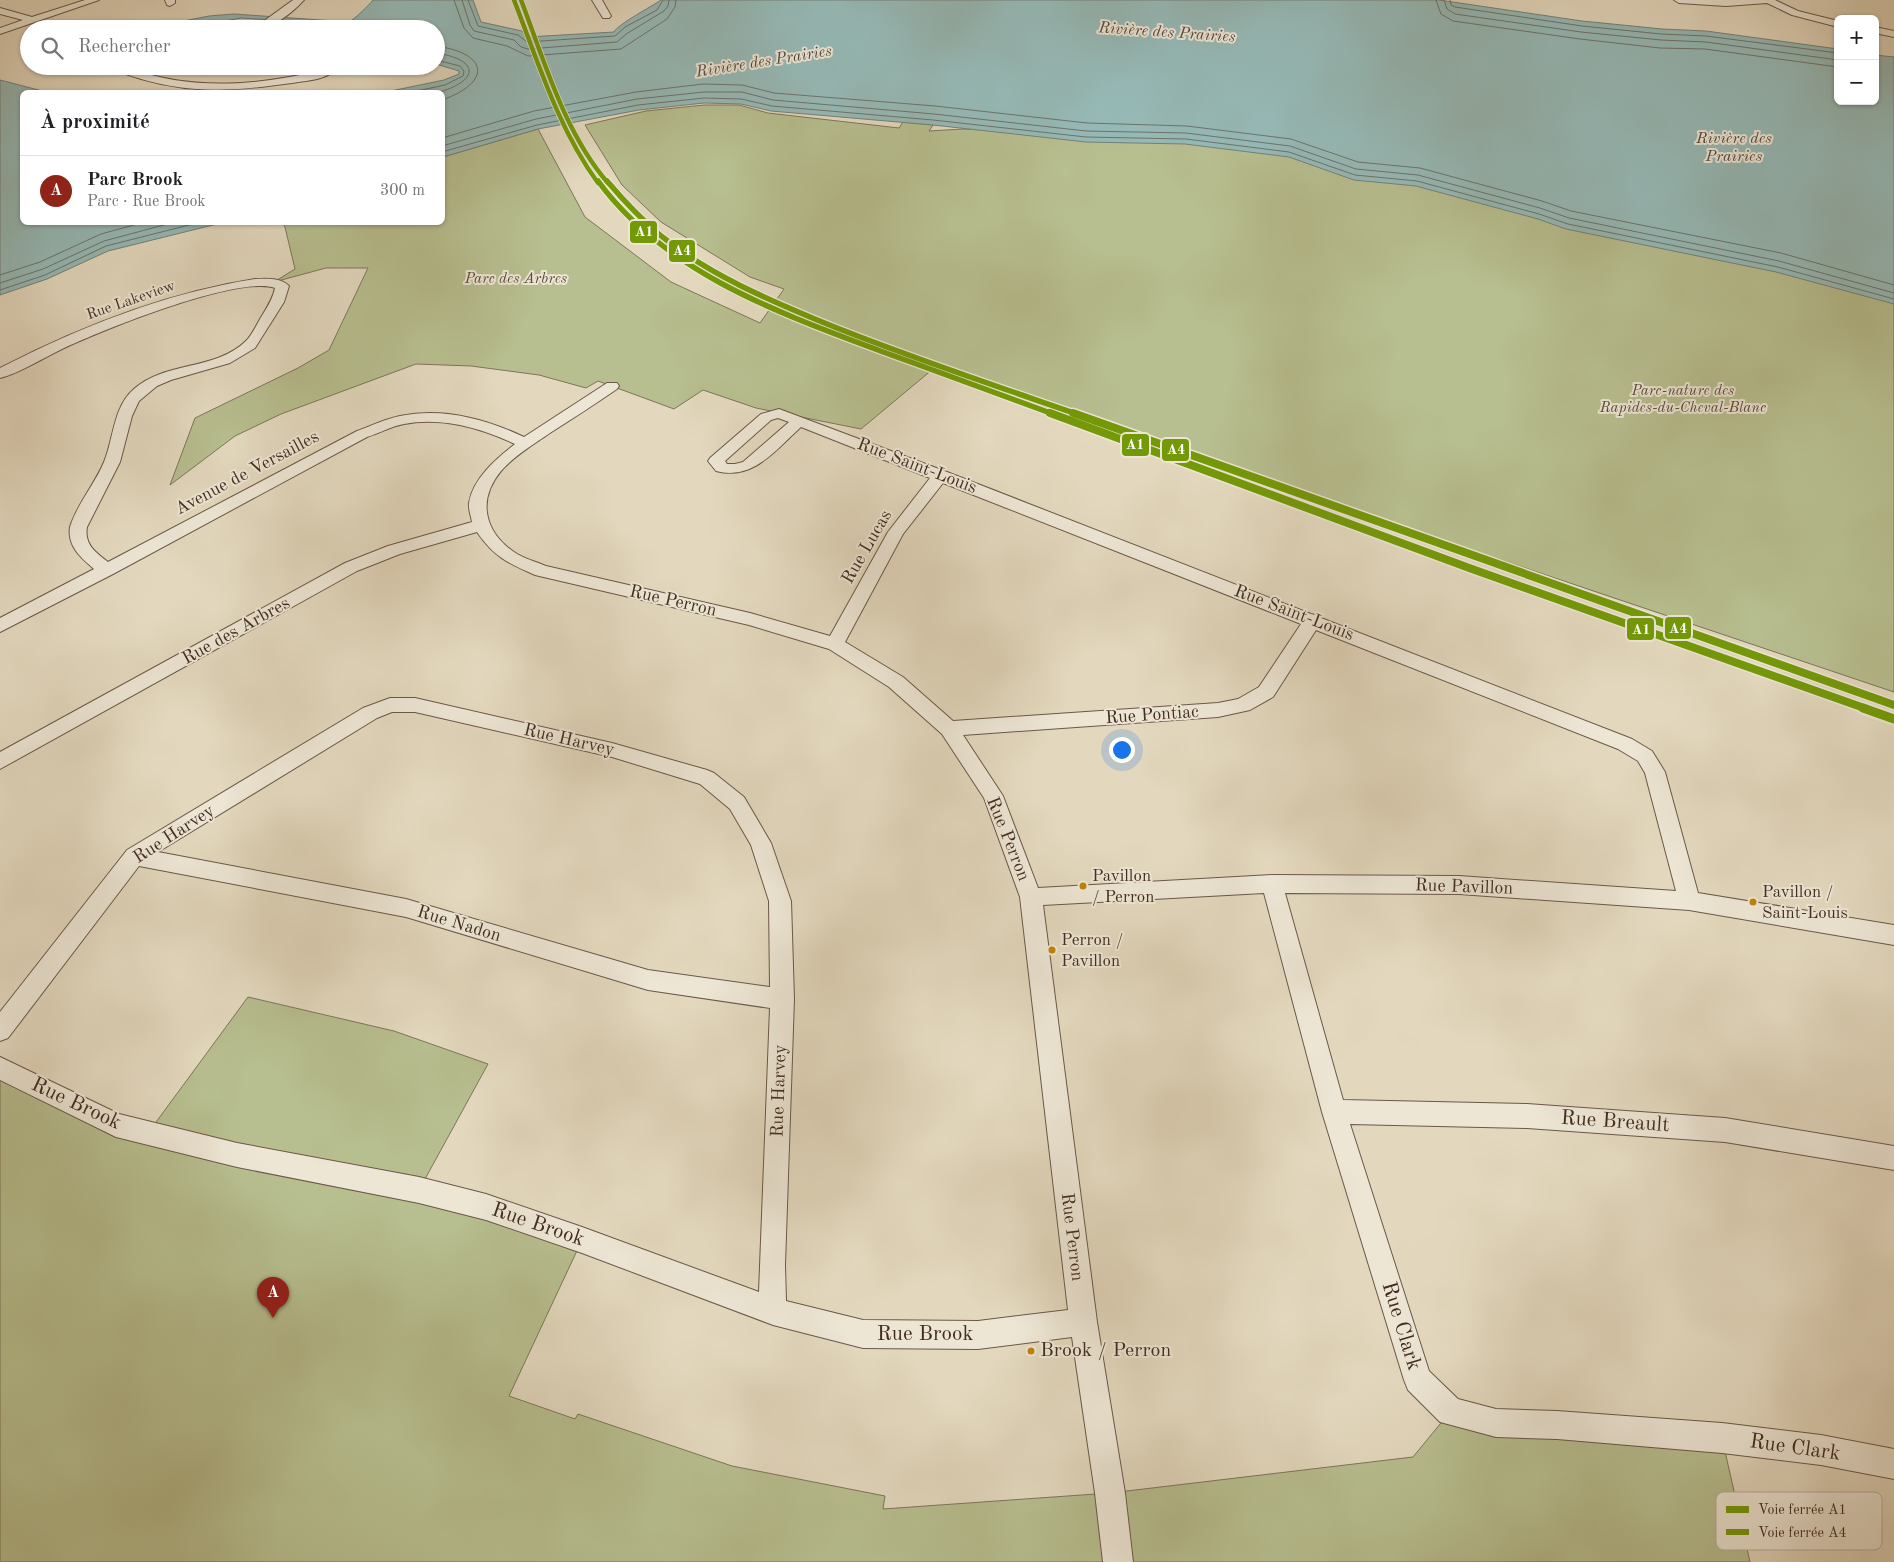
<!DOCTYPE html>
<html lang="fr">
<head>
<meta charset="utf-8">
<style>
	:root { --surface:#fff; --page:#f6f6f6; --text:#202124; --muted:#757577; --line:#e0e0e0; --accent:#8f2418 }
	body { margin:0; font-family:"Old Standard TT",serif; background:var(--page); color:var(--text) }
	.controls { position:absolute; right:15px; top:15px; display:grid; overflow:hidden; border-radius:8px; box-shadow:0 1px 4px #0004 }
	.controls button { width:45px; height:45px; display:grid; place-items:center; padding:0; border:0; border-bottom:1px solid var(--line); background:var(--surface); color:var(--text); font:25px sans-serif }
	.you { position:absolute; left:1121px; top:749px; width:18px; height:18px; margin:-12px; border:4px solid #fff; border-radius:50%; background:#1a73e8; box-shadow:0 0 0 8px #1a73e833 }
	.badge { display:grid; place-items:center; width:32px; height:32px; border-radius:50%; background:var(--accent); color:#fff; font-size:16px; font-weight:700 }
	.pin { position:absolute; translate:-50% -41px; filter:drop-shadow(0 1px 2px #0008) }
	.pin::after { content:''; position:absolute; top:26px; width:18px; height:15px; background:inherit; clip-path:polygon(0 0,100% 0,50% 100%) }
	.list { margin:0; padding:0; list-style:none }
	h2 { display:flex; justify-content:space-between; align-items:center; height:65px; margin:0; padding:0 20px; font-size:21px }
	h2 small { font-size:16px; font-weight:400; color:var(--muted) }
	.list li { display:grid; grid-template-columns:32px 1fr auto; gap:15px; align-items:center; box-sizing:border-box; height:70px; padding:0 20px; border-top:1px solid var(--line) }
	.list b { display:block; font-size:19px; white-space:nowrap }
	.list p { margin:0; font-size:16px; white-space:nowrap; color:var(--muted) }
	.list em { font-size:16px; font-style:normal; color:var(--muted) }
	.icon { flex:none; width:28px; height:28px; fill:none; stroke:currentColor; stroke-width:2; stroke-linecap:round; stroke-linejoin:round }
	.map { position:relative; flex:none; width:1894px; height:1562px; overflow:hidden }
	.search { position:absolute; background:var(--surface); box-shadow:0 1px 4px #0004; left:20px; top:20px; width:425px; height:55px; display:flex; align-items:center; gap:12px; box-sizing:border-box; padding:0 18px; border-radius:28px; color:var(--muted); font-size:19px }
	.panel { position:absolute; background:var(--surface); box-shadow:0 1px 4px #0004; left:20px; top:90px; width:425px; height:135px; border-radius:8px }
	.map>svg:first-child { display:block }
	.green { fill:#b7be8f; stroke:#7c7658 }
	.water { fill:#96b9b6; stroke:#74817a }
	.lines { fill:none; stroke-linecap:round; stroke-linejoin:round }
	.shore { stroke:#6c736c; stroke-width:1 }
	.minor-casing { stroke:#6a5848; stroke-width:2 }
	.minor { fill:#ede6d5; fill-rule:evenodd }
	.rail-1-far3-casing { stroke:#ede6d5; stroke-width:6 }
	.rail-1-far2-casing { stroke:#ede6d5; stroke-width:8 }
	.rail-1-far1-casing { stroke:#ede6d5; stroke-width:11 }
	.rail-1-casing { stroke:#ede6d5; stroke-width:13 }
	.rail-2-far2-casing { stroke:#ede6d5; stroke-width:6 }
	.rail-2-far1-casing { stroke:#ede6d5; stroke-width:8 }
	.rail-2-casing { stroke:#ede6d5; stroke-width:11 }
	.rail-1-far3 { stroke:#749908; stroke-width:4.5 }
	.rail-1-far2 { stroke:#749908; stroke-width:5.5 }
	.rail-1-far1 { stroke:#749908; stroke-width:8 }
	.rail-1 { stroke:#749908; stroke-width:9 }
	.rail-2-far2 { stroke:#749908; stroke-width:4.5 }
	.rail-2-far1 { stroke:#749908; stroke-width:5.5 }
	.rail-2 { stroke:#749908; stroke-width:8 }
	.bus-dot { fill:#c1820a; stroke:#ede6d5; stroke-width:2 }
	.labels { text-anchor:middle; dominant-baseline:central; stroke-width:4; stroke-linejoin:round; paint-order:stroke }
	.far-park-label { font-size:15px; font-style:italic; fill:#594a37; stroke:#ede6d5 }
	.far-street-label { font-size:15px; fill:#422d21; stroke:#ede6d5 }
	.far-water-label { font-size:16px; font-style:italic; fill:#53493f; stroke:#ede6d5 }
	.bus-label { font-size:17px; fill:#422d21; stroke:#ede6d5; text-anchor:start }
	.street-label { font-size:18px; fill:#422d21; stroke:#ede6d5 }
	.near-bus-label { font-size:20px; fill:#422d21; stroke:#ede6d5; text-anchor:start }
	.near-street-label { font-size:21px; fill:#422d21; stroke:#ede6d5 }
	.key { fill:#ede6d5; stroke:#baae9f; stroke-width:1 }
	.key-label { font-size:14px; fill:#422d21 }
	.line-badge { stroke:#ede6d5; stroke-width:2 }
	.badge-label { font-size:14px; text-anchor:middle; font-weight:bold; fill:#fff }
</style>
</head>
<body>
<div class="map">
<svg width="1894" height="1562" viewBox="0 0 1894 1562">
	<rect width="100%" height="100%" fill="#e3d8be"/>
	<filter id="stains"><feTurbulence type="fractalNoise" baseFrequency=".004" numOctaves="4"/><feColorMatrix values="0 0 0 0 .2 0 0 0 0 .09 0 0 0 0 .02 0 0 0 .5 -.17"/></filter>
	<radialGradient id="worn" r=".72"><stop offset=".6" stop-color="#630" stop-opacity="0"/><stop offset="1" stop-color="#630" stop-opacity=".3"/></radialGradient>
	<g class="green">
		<polygon points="1232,99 1894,226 1894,692 933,369 861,429 756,408 703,390 674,409 598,381 586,388 539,375 471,366 416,364 281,414 235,436 170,485 195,418 298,368 329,350 368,268 326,268 274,282 295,269 284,223 442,222 443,157 538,129 585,217 671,282 760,323 784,289 750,277 661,222 622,185 585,125 646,111 704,105 739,105 768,113 899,128 903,122 933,125 929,131 963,129 1059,133"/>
		<polygon points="248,997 394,1031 488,1064 419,1190 582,1240 509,1396 575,1419 578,1414 732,1466 885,1496 883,1509 1110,1493 1413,1457 1450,1412 1722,1438 1750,1562 0,1562 0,1068 148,1133"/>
	</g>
	<g class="water">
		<path d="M 373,0 L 473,0 L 481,22 L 522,31 L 527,37 L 614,32 C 618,24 651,7 661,0 L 1439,0 L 1582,21 L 1662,29 L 1706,31 L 1838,49 L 1838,101 L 1875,101 L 1875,55 L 1894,57 L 1894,304 L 1776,272 L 1566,229 L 1538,219 L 1416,186 L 1354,180 L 1289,157 L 1185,144 L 1086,142 L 933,125 L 771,111 L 741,104 L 704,103 L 639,110 L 538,129 L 443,157 L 442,92 L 386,92 L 444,80 L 459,74 L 459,71 L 436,64 L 436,29 L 350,29 L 327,24 L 241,18 L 182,29 L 144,29 L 209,16 L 234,14 L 349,22 C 356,18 368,6 373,0 Z"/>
		<polygon points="0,80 46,92 22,92 22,222 221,223 108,251 47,279 0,295"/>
	</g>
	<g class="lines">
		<g class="shore">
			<polyline points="454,0 464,28 473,38 507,46 528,56 621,49 667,19 675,7 676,0"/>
			<polyline points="462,0 470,25 474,31 514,40 521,47 528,49 617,42 626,34 664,11 668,6 669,0"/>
			<polyline points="468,0 478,26 518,35 527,42 615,36 625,27 657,10 663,0"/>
			<polyline points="1436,0 1441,14 1453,21 1580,39 1660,48 1705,49 1838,67"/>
			<polyline points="1444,0 1447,9 1455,14 1581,32 1661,40 1706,42 1838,60"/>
			<polyline points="1450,0 1451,5 1455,7 1582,26 1661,34 1706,36 1838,53"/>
			<path d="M 436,46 C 488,53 493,82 442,100"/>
			<path d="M 436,53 C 477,59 482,79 440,92"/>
			<polyline points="412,92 445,85 463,76 464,71 460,66 436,60"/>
			<polyline points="442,138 534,111 636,92 703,84 742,85 774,93 935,106 1087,123 1187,126 1291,139 1358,162 1420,168 1542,201 1571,211 1781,253 1894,285"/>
			<polyline points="442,146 536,119 637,99 704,92 742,92 773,100 934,114 1086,131 1186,133 1290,146 1356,169 1418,175 1540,208 1569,218 1779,261 1894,293"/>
			<polyline points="442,152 537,125 638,105 704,98 741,99 772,106 933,120 1086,137 1186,139 1289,152 1355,175 1417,181 1539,214 1568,224 1778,267 1894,299"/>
			<polyline points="0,275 40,262 101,234 145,222"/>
			<polyline points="0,283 43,269 104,241 175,222"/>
			<polyline points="0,290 45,275 106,246 201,222"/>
		</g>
		<g class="minor-casing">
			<g id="minor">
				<polygon points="85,0 99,0 0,34 0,28 23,20 0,14 0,8 32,17"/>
				<polygon points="165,0 175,0 175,3 170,6 167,5"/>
				<path d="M 293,0 L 304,0 C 291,14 272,29 253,29 Z"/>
				<polygon points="592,0 602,0 611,16 609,18 603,18"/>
				<polygon points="1674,0 1775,0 1798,11 1838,21 1838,27 1792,15 1767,3 1726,6 1679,3"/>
				<polygon points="1875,27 1894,31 1894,37 1875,33"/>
				<path d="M 119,66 L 129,66 L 129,68 C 193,92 262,85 327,69 L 332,72 C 324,80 303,81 292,83 C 228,92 182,95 120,72 Z"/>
				<path d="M 255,279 C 266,279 280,277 289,286 L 284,302 L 255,348 L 230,363 L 171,380 L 157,386 L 139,401 L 132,416 L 120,462 L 87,527 C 84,544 95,552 108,562 L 357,431 C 371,426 385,419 400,416 C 442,407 486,419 524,437 L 607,383 L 617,383 L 619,386 L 617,389 C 595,404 572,419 550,433 C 534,444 514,456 501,471 C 476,501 485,534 517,554 C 526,559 537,562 546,566 L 750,613 L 830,636 L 888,532 L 930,478 L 801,427 C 776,449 754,481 716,471 L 708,461 L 710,458 L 761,414 L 779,409 L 947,472 L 1311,614 L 1319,616 L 1321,618 L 1632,739 L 1652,751 L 1665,772 L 1698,893 L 1894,925 L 1894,945 L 1689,910 L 1459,894 L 1285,893 L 1343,1100 L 1527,1104 L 1725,1118 L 1894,1146 L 1894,1170 L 1725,1142 L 1527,1128 L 1350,1124 L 1429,1371 L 1458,1399 L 1496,1409 L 1557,1411 L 1722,1423 L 1821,1435 L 1894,1449 L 1894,1479 L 1821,1465 L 1722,1453 L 1557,1439 L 1496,1437 L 1440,1422 L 1408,1390 L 1404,1380 L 1322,1112 L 1264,893 L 1043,905 L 1097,1322 L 1125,1493 L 1133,1562 L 1103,1562 L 1095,1493 L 1072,1337 L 978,1349 L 863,1348 L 773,1325 L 582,1253 L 486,1220 L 419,1203 L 237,1167 L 116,1137 L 0,1080 L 0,1057 L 119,1114 L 237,1143 L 419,1177 L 486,1194 L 582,1227 L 759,1292 L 770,1008 L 648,990 L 406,917 L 139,866 L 8,1038 L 0,1041 L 0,1012 L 127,850 L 363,708 L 390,698 L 415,698 L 612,743 L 707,770 L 714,773 L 744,797 L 771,843 L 791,901 L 794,999 L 785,1265 L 786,1301 L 863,1320 L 978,1321 L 1068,1310 L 1020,897 L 984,798 L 942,734 L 889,687 L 829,649 L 749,625 L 535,575 C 508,563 494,557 477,532 L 400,554 L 357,571 L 0,769 L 0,752 L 345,563 L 388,546 L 472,522 C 471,516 468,508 469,503 C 473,478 497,458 515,444 C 480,428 443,417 404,424 C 392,426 380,433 367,437 L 113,574 L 0,632 L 0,618 L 94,569 C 81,558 67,546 70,527 C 77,504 95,484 104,462 C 114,438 113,407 134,389 C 165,361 215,371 246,341 C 252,335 256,326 260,319 C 266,309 273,299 275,288 C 237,275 100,331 62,349 C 43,358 20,373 0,378 L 0,368 C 80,327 165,293 255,279 ZM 778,418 L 789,422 L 743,462 L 735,464 L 727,464 L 725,461 L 771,420 ZM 943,483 L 1301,624 L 1259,687 L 1238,699 L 1218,703 L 953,721 L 903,677 L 845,642 L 903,534 ZM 1316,630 L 1618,749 L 1638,761 L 1645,773 L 1676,891 L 1459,876 L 1272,875 L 1038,888 L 1003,796 L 963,735 L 1218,717 L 1250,710 L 1273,697 ZM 392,712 L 415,712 L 612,757 L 700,784 L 730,809 L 751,845 L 769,901 L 770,987 L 648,970 L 406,899 L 158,852 L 377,718 Z"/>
			</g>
		</g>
		<use href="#minor" class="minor"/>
		<g class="rail-1-far3-casing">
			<path id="rail-1-far3" d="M 514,0 C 538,62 558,128 598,183"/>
		</g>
		<g class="rail-1-far2-casing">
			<path id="rail-1-far2" d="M 598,181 C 666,274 782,314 886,353 C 942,373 998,394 1053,414"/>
		</g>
		<g class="rail-1-far1-casing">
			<polyline id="rail-1-far1" points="1050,413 1472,569 1867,709"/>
		</g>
		<g class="rail-1-casing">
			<polyline id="rail-1" points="1863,708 1894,719"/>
		</g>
		<g class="rail-2-far2-casing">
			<path id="rail-2-far2" d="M 521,0 C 544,60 565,134 608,183"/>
		</g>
		<g class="rail-2-far1-casing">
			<path id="rail-2-far1" d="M 607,181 C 624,201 641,219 660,235 C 709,275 769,300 827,324 C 909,357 993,385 1077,414"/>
		</g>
		<g class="rail-2-casing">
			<polyline id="rail-2" points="1073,413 1894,705"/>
		</g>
		<use href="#rail-1-far3" class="rail-1-far3"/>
		<use href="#rail-1-far2" class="rail-1-far2"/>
		<use href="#rail-1-far1" class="rail-1-far1"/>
		<use href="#rail-1" class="rail-1"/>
		<use href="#rail-2-far2" class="rail-2-far2"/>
		<use href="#rail-2-far1" class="rail-2-far1"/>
		<use href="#rail-2" class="rail-2"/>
	</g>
	<g class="bus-dot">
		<circle cx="1083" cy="886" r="4.5"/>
		<circle cx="1753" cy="902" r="4.5"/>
		<circle cx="1052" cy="950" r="4.5"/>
		<circle cx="1031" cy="1351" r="4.5"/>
	</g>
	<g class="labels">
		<g class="far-park-label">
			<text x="516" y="279">Parc des Arbres</text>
			<text x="1683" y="391">Parc-nature des<tspan x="1683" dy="17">Rapides-du-Cheval-Blanc</tspan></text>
		</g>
		<g class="far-street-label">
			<text transform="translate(131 301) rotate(-19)">Rue Lakeview</text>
		</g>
		<g class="far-water-label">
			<text transform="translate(1167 33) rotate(4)">Rivière des Prairies</text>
			<text transform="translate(764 62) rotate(-9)">Rivière des Prairies</text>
			<text x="1734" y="139">Rivière des<tspan x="1734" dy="18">Prairies</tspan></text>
		</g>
		<g class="bus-label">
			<text x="1092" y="876">Pavillon<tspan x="1092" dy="21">/ Perron</tspan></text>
			<text x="1762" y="892">Pavillon /<tspan x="1762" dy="21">Saint-Louis</tspan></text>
			<text x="1061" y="940">Perron /<tspan x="1061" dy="21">Pavillon</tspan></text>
		</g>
		<g class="street-label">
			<text transform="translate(917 466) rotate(21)">Rue Saint-Louis</text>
			<text transform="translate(247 473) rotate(-28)">Avenue de Versailles</text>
			<text transform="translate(867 547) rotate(-60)">Rue Lucas</text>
			<text transform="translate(673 601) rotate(13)">Rue Perron</text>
			<text transform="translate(1294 613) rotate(21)">Rue Saint-Louis</text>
			<text transform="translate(236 631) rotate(-29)">Rue des Arbres</text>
			<text transform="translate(1152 715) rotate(-4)">Rue Pontiac</text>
			<text transform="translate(569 740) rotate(13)">Rue Harvey</text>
			<text transform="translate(174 834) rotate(-33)">Rue Harvey</text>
			<text transform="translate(1008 839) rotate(68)">Rue Perron</text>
			<text transform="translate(1464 887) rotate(2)">Rue Pavillon</text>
			<text transform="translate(459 924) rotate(17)">Rue Nadon</text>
			<text transform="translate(779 1091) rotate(-88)">Rue Harvey</text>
			<text transform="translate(1072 1237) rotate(83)">Rue Perron</text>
		</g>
		<g class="near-bus-label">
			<text x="1040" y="1351">Brook / Perron</text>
		</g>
		<g class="near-street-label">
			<text transform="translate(76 1104) rotate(25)">Rue Brook</text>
			<text transform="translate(1615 1122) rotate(4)">Rue Breault</text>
			<text transform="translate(538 1225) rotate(19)">Rue Brook</text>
			<text transform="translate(1401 1326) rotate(73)">Rue Clark</text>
			<text x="925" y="1334">Rue Brook</text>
			<text transform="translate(1795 1448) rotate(8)">Rue Clark</text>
		</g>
	</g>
	<rect x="1716" y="1492" width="166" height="58" rx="8" class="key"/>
	<rect x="1726" y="1506" width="23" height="7" fill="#749908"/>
	<rect x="1726" y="1529" width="23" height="6" fill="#749908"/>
	<g class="key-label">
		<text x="1758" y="1514">Voie ferrée A1</text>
		<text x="1758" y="1537">Voie ferrée A4</text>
	</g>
	<g class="line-badge">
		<rect x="629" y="220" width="29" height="24" rx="5" fill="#749908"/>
		<rect x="668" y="239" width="28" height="24" rx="5" fill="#749908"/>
		<rect x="1121" y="433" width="29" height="24" rx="5" fill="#749908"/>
		<rect x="1161" y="438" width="29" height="24" rx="5" fill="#749908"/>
		<rect x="1664" y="616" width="28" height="24" rx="5" fill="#749908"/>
		<rect x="1626" y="617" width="29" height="24" rx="5" fill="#749908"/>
	</g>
	<g class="badge-label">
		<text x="644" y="236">A1</text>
		<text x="682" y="255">A4</text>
		<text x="1135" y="449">A1</text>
		<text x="1176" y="454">A4</text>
		<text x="1678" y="633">A4</text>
		<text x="1641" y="634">A1</text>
	</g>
	<rect width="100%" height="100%" filter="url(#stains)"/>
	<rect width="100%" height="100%" fill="url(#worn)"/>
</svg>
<div class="controls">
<button>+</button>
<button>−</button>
</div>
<div class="you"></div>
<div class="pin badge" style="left:273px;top:1318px">A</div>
<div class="search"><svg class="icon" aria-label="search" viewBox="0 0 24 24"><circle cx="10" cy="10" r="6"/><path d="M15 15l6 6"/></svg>Rechercher</div>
<section class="panel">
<h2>À proximité<small></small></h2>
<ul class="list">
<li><span class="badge">A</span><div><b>Parc Brook</b><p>Parc · Rue Brook</p></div><em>300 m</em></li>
</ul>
</section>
</div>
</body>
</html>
